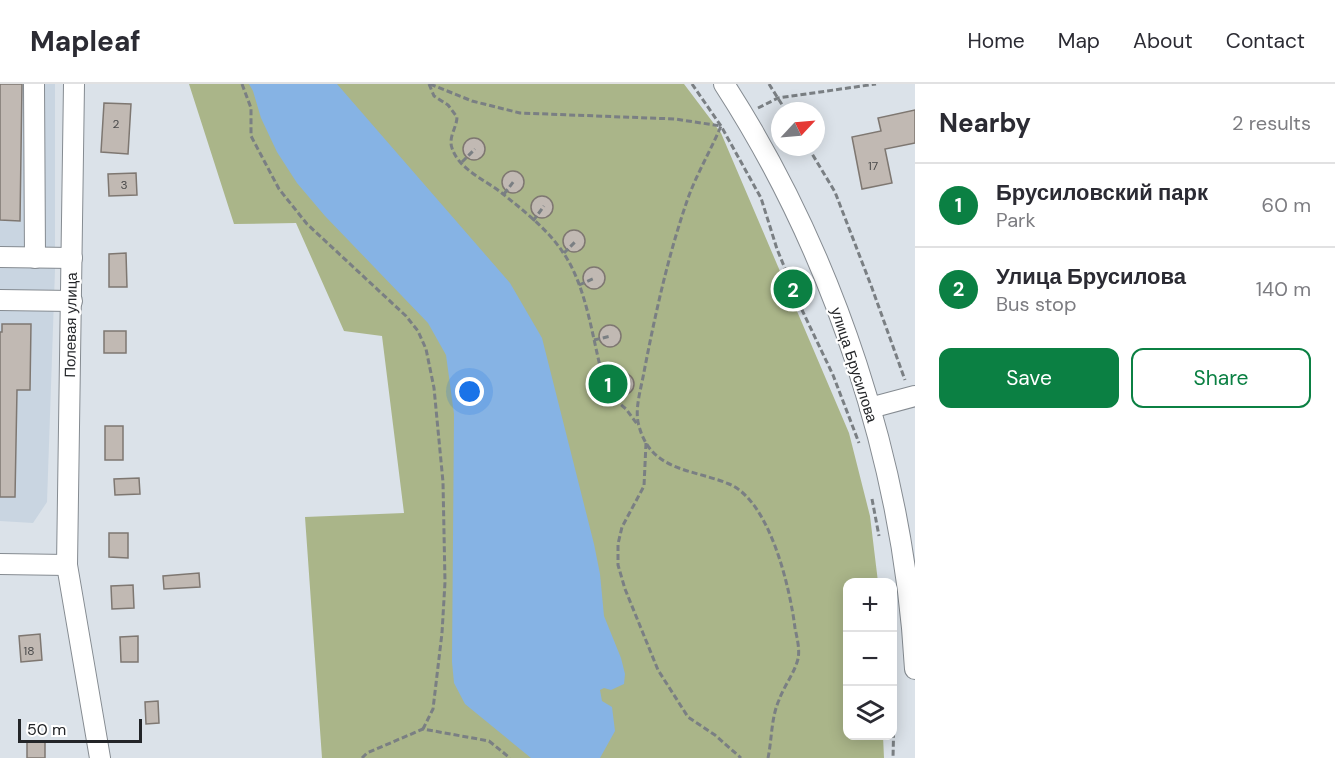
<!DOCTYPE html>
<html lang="en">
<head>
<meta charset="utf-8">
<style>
	:root { --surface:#fff; --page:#f2f2f3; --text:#2b2b33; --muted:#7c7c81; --line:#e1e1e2; --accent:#0b8043 }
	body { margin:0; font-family:"DM Sans",sans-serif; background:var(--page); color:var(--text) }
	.controls { position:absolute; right:18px; bottom:18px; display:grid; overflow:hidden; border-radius:12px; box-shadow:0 3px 15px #0003 }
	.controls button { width:54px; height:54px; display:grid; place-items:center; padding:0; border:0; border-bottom:2px solid var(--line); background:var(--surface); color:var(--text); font:30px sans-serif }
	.compass { position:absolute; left:771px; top:18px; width:54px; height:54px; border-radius:50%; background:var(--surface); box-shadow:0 3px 15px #0003; rotate:64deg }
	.scale { position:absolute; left:18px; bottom:15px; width:124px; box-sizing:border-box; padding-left:6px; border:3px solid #232528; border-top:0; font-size:16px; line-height:21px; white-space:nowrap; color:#232528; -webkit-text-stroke:4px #fff; paint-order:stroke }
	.you { position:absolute; left:470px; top:308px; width:21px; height:21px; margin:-15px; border:4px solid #fff; border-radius:50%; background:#1a73e8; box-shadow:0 0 0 9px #1a73e833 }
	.badge { display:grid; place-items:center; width:39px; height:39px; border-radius:50%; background:var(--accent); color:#fff; font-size:20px; font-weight:700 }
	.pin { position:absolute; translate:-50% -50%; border:3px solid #fff; box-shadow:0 2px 6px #0006 }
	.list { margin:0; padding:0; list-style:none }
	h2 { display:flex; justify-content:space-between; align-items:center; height:78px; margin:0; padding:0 24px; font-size:26px }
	h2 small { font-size:20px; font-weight:400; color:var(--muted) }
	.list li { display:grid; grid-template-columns:39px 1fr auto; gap:18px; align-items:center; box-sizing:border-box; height:84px; padding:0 24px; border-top:2px solid var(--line) }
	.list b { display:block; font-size:22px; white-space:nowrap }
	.list p { margin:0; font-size:20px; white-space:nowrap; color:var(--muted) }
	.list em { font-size:20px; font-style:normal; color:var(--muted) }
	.actions { display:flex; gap:12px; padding:18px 24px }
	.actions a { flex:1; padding:14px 0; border:2px solid var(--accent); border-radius:12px; text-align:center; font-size:21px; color:var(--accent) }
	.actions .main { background:var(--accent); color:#fff }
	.icon { flex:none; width:33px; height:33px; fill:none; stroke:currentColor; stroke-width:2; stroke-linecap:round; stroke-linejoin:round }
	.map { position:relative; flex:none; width:915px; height:674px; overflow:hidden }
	header { display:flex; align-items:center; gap:36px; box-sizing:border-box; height:84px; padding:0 30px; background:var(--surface); border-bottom:2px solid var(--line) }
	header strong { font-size:28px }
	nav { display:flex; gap:33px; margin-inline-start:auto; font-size:21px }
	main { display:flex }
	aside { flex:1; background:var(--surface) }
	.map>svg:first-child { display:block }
	.built { fill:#c9d5e1 }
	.green { fill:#aab589 }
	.water { fill:#86b3e4 }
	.building { fill:#c1b9b3; stroke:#7e7771; stroke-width:1.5 }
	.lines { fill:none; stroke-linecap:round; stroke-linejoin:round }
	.minor-casing { stroke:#858b91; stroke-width:22 }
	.path { stroke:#7a7f83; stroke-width:3; stroke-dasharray:6 3; stroke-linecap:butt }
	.minor { stroke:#fff; stroke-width:20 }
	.labels { text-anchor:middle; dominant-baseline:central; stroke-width:4.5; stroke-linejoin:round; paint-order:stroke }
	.number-label { font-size:12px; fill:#4a4a4b }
	.street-label { font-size:15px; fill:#232528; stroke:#fff }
</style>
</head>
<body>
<header>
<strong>Mapleaf</strong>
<nav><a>Home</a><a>Map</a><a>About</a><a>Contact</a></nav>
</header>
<main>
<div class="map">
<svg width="915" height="674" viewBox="0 0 915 674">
	<rect width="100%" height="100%" fill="#dbe2e9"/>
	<polygon class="built" points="0,0 55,0 55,186 47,418 33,439 0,437"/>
	<polygon class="green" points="189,0 684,0 721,49 849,349 870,432 878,498 848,498 848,652 883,652 884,674 322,674 305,433 404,429 382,252 344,247 296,139 234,140"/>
	<polygon class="water" points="249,0 337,0 510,199 542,254 594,460 600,490 604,532 621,574 625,590 624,600 611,606 604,604 600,606 602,617 612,623 615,647 600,674 531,674 465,620 454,599 452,578 454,330 446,271 428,239 325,132 297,99 277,68 261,34 253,7"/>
	<g class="building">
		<polygon points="0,0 22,0 20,137 0,136"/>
		<polygon points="104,19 131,20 128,70 101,68"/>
		<polygon points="915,26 915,59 885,65 892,99 862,105 852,53 881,47 878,34"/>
		<circle cx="474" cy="65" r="11"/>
		<circle cx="513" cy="98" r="11"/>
		<polygon points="136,89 137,111 109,112 108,90"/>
		<circle cx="542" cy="123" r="11"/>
		<circle cx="574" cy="157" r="11"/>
		<polygon points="126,169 127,203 109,203 109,170"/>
		<circle cx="594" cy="194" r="11"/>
		<polygon points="2,240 31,240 30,306 17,306 15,413 0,413 0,248 2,248"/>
		<circle cx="610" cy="252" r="11"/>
		<rect x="104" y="247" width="22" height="22"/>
		<circle cx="623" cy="300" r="11"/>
		<rect x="105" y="342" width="18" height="34"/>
		<polygon points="139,394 140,410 115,411 114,395"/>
		<polygon points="109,449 128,449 128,474 109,473"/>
		<polygon points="199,489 200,503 164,505 163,492"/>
		<polygon points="133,501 134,524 112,525 111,502"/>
		<polygon points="40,550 42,576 21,578 19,552"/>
		<polygon points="138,552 138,578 121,578 120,553"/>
		<polygon points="158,617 159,639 146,640 145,618"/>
		<polygon points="27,657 45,658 45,674 27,674"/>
	</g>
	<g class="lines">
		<g class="minor-casing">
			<g id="minor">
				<polyline points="34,0 35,174"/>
				<polyline points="74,0 67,481 100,674"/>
				<path d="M 724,0 C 834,170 904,382 915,585"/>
				<polyline points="0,173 72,174"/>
				<polyline points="0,216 72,217"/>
				<polyline points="870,324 915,312"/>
				<polyline points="0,480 67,481"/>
			</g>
		</g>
		<g class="path">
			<polyline points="242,0 251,24 251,52 279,105 307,140 406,232 418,247 426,265 434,304 443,398 445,498 442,549 433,625 423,645"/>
			<path d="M 429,0 L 434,12 L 448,21 L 457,33 C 457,43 448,53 452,64 C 459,86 486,96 503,110 C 524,127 547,145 562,167 C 586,200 592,252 602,290 L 613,314 L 626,325 L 637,340"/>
			<path d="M 430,0 L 472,17 L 520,29 L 675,35 L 721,42 C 710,68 696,91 687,117 C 668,172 655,231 644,288 C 641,305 634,326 639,342 C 651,388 694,385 729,400 C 770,417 790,504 795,544 C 797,554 800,565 798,575 C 794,590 784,602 779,616 C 771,634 772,655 768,674"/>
			<polyline points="692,0 721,42 761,114 777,165 802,226 833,291 859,359"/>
			<polyline points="769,0 786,27"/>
			<polyline points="758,24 778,14 876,0"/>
			<polyline points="808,63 835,108 872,204 905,296"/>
			<polyline points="462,78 475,65"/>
			<polyline points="504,110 514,97"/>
			<polyline points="533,137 544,122"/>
			<polyline points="564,169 576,157"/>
			<polyline points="579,201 595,194"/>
			<polyline points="594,256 611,252"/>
			<polyline points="608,304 625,301"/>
			<polyline points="646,359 644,402 622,443 618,460 618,481 625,505 658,586 688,633 715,651 741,674"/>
			<polyline points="872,415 879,452"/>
			<polyline points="892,567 895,590 893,674"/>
			<polyline points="362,674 367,669 423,645 489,657 510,674"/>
		</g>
		<use href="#minor" class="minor"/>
	</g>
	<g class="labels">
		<g class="number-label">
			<text x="116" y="40">2</text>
			<text x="873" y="82">17</text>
			<text x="124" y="101">3</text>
			<text x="29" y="567">18</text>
		</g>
		<g class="street-label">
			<text transform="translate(71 241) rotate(-89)">Полевая улица</text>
			<text transform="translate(854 281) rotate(72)">улица Брусилова</text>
		</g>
	</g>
</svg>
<div class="controls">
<button>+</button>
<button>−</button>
<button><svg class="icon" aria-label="layers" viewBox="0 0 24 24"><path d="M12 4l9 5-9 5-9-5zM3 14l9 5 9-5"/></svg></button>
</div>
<svg class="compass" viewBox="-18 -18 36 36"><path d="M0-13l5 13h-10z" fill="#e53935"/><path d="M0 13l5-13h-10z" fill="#7c7c81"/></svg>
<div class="scale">50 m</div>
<div class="you"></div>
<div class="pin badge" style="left:608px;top:300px">1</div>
<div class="pin badge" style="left:793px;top:205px">2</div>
</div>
<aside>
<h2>Nearby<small>2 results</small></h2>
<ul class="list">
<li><span class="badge">1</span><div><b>Брусиловский парк</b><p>Park</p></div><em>60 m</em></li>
<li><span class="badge">2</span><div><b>Улица Брусилова</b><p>Bus stop</p></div><em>140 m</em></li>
</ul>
<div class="actions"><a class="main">Save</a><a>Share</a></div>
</aside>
</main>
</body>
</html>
